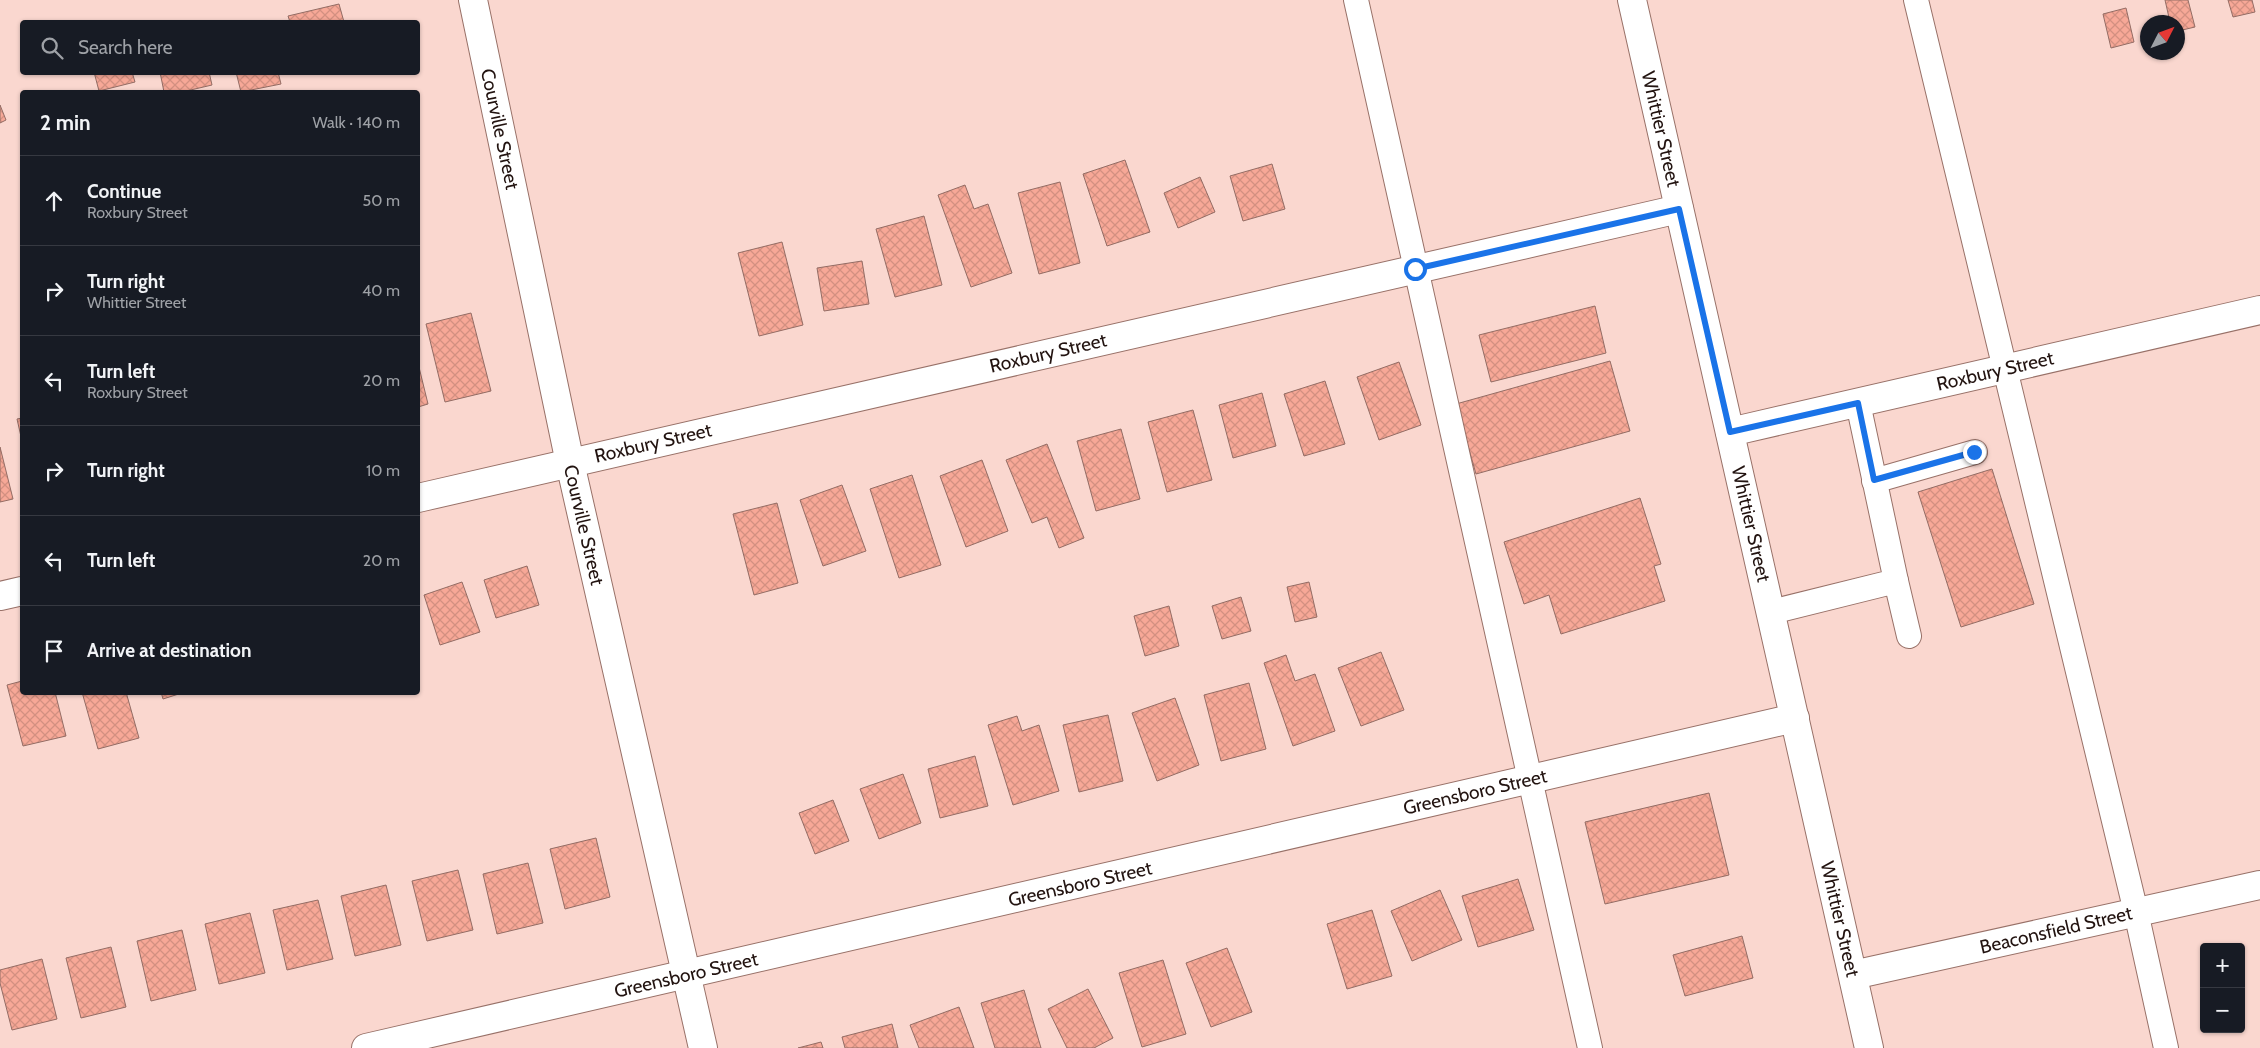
<!DOCTYPE html>
<html lang="en">
<head>
<meta charset="utf-8">
<style>
	:root { --surface:#171b24; --page:#20242c; --text:#f1f3f6; --muted:#9ea1a6; --line:#363941 }
	body { margin:0; font-family:Cabin,sans-serif; background:var(--page); color:var(--text) }
	.controls { position:absolute; right:15px; bottom:15px; display:grid; overflow:hidden; border-radius:5px; box-shadow:0 1px 4px #0004 }
	.controls button { width:45px; height:45px; display:grid; place-items:center; padding:0; border:0; border-bottom:1px solid var(--line); background:var(--surface); color:var(--text); font:25px sans-serif }
	.compass { position:absolute; left:2140px; top:15px; width:45px; height:45px; border-radius:50%; background:var(--surface); box-shadow:0 1px 4px #0004; rotate:48deg }
	.stop { position:absolute; width:15px; height:15px; margin:-11px; border:4px solid #1a73e8; border-radius:50%; background:#fff }
	.stop.end { background:#1a73e8; border-color:#fff; box-shadow:0 1px 5px #0008 }
	.list { margin:0; padding:0; list-style:none }
	h2 { display:flex; justify-content:space-between; align-items:center; height:65px; margin:0; padding:0 20px; font-size:21px }
	h2 small { font-size:16px; font-weight:400; color:var(--muted) }
	.list li { display:grid; grid-template-columns:32px 1fr auto; gap:15px; align-items:center; box-sizing:border-box; height:90px; padding:0 20px; border-top:1px solid var(--line) }
	.list b { display:block; font-size:19px; white-space:nowrap }
	.list p { margin:0; font-size:16px; white-space:nowrap; color:var(--muted) }
	.list em { font-size:16px; font-style:normal; color:var(--muted) }
	.icon { flex:none; width:28px; height:28px; fill:none; stroke:currentColor; stroke-width:2; stroke-linecap:round; stroke-linejoin:round }
	.map { position:relative; flex:none; width:2260px; height:1048px; overflow:hidden }
	.search { position:absolute; background:var(--surface); box-shadow:0 1px 4px #0004; left:20px; top:20px; width:400px; height:55px; display:flex; align-items:center; gap:12px; box-sizing:border-box; padding:0 18px; border-radius:5px; color:var(--muted); font-size:19px }
	.panel { position:absolute; background:var(--surface); box-shadow:0 1px 4px #0004; left:20px; top:90px; width:400px; height:605px; border-radius:5px }
	.map>svg:first-child { display:block }
	.building { fill:url(#building-cross-hatch); stroke:#936c64 }
	.lines { fill:none; stroke-linecap:round; stroke-linejoin:round }
	.lane-casing { stroke:#987168; stroke-width:26 }
	.street-casing { stroke:#987168; stroke-width:30 }
	.secondary-casing { stroke:#987168; stroke-width:30 }
	.lane { stroke:#fff; stroke-width:24 }
	.street { stroke:#fff; stroke-width:28 }
	.secondary { stroke:#fff; stroke-width:28 }
	.route { stroke:#1a73e8; stroke-width:6 }
	.labels { text-anchor:middle; dominant-baseline:central; stroke-width:4; stroke-linejoin:round; paint-order:stroke }
	.street-label { font-size:19px; fill:#221310; stroke:#fff }
</style>
</head>
<body>
<div class="map">
<svg width="2260" height="1048" viewBox="0 0 2260 1048">
	<defs>
		<pattern id="building-cross-hatch" width="8" height="8" patternUnits="userSpaceOnUse" patternTransform="scale(1.25)"><rect width="8" height="8" fill="#f7a897"/><path d="M0 0l8 8M0 8l8-8" fill="none" stroke="#d39081"/></pattern>
	</defs>
	<rect width="100%" height="100%" fill="#fad7cf"/>
	<g class="building">
		<polygon points="2165,0 2188,0 2195,27 2178,31 2178,22 2170,22"/>
		<polygon points="2228,0 2252,0 2255,12 2233,17"/>
		<polygon points="339,4 344,22 290,22 288,16"/>
		<polygon points="2126,8 2134,42 2111,48 2103,14"/>
		<polygon points="94,72 132,72 135,82 99,91"/>
		<polygon points="160,72 209,72 212,85 182,92 164,92"/>
		<polygon points="236,72 278,72 281,84 241,92"/>
		<polygon points="0,105 6,120 0,123"/>
		<polygon points="1125,160 1150,232 1107,246 1083,174"/>
		<polygon points="1272,164 1285,209 1243,221 1230,176"/>
		<polygon points="1200,177 1215,212 1178,228 1164,193"/>
		<polygon points="1060,182 1080,263 1039,274 1018,193"/>
		<polygon points="965,185 974,209 988,204 1012,273 971,287 938,195"/>
		<polygon points="924,216 942,285 895,297 876,229"/>
		<polygon points="782,242 803,325 759,336 738,253"/>
		<polygon points="862,261 869,304 824,311 817,268"/>
		<polygon points="1595,306 1606,353 1491,382 1479,335"/>
		<polygon points="471,313 491,391 445,402 426,324"/>
		<polygon points="1610,361 1630,431 1476,474 1456,404"/>
		<polygon points="1399,362 1421,425 1379,440 1357,377"/>
		<polygon points="418,363 428,404 418,407"/>
		<polygon points="1325,381 1345,444 1304,456 1284,394"/>
		<polygon points="1262,393 1276,446 1233,458 1219,405"/>
		<polygon points="1193,410 1212,480 1167,492 1148,422"/>
		<polygon points="22,418 22,441 17,419"/>
		<polygon points="1121,429 1140,499 1096,511 1077,441"/>
		<polygon points="1047,444 1084,538 1059,548 1047,517 1032,523 1006,460"/>
		<polygon points="0,447 13,499 0,502"/>
		<polygon points="982,460 1008,531 966,547 940,476"/>
		<polygon points="1992,469 2034,604 1961,627 1918,492"/>
		<polygon points="912,475 941,565 899,578 870,489"/>
		<polygon points="842,485 866,551 823,566 800,500"/>
		<polygon points="1640,498 1661,564 1654,566 1665,601 1561,634 1549,595 1524,604 1504,542"/>
		<polygon points="777,503 798,583 754,595 733,514"/>
		<polygon points="527,566 539,605 496,618 484,580"/>
		<polygon points="462,582 480,632 440,645 424,595"/>
		<polygon points="1309,582 1317,617 1295,622 1287,587"/>
		<polygon points="1241,597 1251,631 1222,639 1212,606"/>
		<polygon points="1169,606 1179,646 1145,656 1134,616"/>
		<polygon points="1381,652 1404,710 1361,726 1338,668"/>
		<polygon points="1286,655 1295,681 1315,674 1335,731 1293,746 1264,663"/>
		<polygon points="22,681 22,692 55,692 66,736 23,746 7,685"/>
		<polygon points="1249,683 1266,749 1221,761 1204,695"/>
		<polygon points="82,692 126,692 139,738 98,749"/>
		<polygon points="161,692 185,692 163,699"/>
		<polygon points="1175,698 1199,765 1157,781 1132,713"/>
		<polygon points="1108,715 1123,781 1079,792 1063,725"/>
		<polygon points="1017,716 1022,731 1039,725 1059,791 1013,805 988,725"/>
		<polygon points="975,756 988,806 940,818 928,769"/>
		<polygon points="903,774 921,823 879,839 860,789"/>
		<polygon points="1709,793 1729,875 1605,904 1585,822"/>
		<polygon points="833,800 849,841 815,854 799,813"/>
		<polygon points="596,838 610,897 565,909 550,849"/>
		<polygon points="528,863 543,923 497,934 483,874"/>
		<polygon points="458,870 473,930 427,941 412,881"/>
		<polygon points="1518,879 1534,930 1478,947 1462,896"/>
		<polygon points="386,885 401,945 355,956 341,896"/>
		<polygon points="1440,890 1462,940 1412,961 1391,911"/>
		<polygon points="318,900 333,959 287,970 273,910"/>
		<polygon points="1372,910 1392,976 1347,989 1327,924"/>
		<polygon points="250,913 265,973 219,984 205,924"/>
		<polygon points="182,930 196,990 151,1001 137,941"/>
		<polygon points="1742,936 1753,978 1685,996 1673,955"/>
		<polygon points="111,947 126,1007 81,1018 66,958"/>
		<polygon points="1227,948 1252,1012 1211,1027 1186,963"/>
		<polygon points="42,959 57,1019 12,1030 0,983 0,970"/>
		<polygon points="1163,960 1186,1034 1142,1047 1119,973"/>
		<polygon points="1088,989 1113,1038 1094,1048 1067,1048 1048,1009"/>
		<polygon points="1024,990 1041,1048 995,1048 981,1003"/>
		<polygon points="959,1007 974,1048 919,1048 910,1025"/>
		<polygon points="892,1024 898,1048 845,1048 842,1037"/>
		<polygon points="821,1042 823,1048 798,1048"/>
	</g>
	<g class="lines">
		<g class="lane-casing">
			<g id="lane">
				<polyline points="1356,0 1590,1048"/>
				<polyline points="1916,0 2136,912 2166,1048"/>
				<polyline points="1874,481 1975,452"/>
				<polyline points="1896,581 1909,636"/>
				<polyline points="1771,612 1896,581 1858,403"/>
			</g>
		</g>
		<g class="street-casing">
			<g id="street">
				<polyline points="473,0 570,463 703,1048"/>
				<polyline points="1730,432 2260,310"/>
				<polyline points="418,498 1679,209"/>
				<polyline points="0,596 22,591"/>
				<polyline points="1853,975 2260,885"/>
				<polyline points="366,1048 1795,718"/>
			</g>
		</g>
		<g class="secondary-casing">
			<polyline id="secondary" points="1632,0 1869,1048"/>
		</g>
		<use href="#lane" class="lane"/>
		<use href="#street" class="street"/>
		<use href="#secondary" class="secondary"/>
	</g>
	<g class="lines">
		<polyline class="route" points="1415,269 1679,209 1730,432 1858,403 1874,480 1974,452"/>
	</g>
	<g class="labels">
		<g class="street-label">
			<text transform="translate(500 129) rotate(78)">Courville Street</text>
			<text transform="translate(1661 129) rotate(77)">Whittier Street</text>
			<text transform="translate(1048 353) rotate(-13)">Roxbury Street</text>
			<text transform="translate(1995 371) rotate(-13)">Roxbury Street</text>
			<text transform="translate(653 443) rotate(-13)">Roxbury Street</text>
			<text transform="translate(1751 524) rotate(77)">Whittier Street</text>
			<text transform="translate(584 525) rotate(77)">Courville Street</text>
			<text transform="translate(1475 792) rotate(-13)">Greensboro Street</text>
			<text transform="translate(1080 884) rotate(-13)">Greensboro Street</text>
			<text transform="translate(1840 919) rotate(77)">Whittier Street</text>
			<text transform="translate(2056 930) rotate(-13)">Beaconsfield Street</text>
			<text transform="translate(686 975) rotate(-13)">Greensboro Street</text>
		</g>
	</g>
</svg>
<div class="controls">
<button>+</button>
<button>−</button>
</div>
<svg class="compass" viewBox="-18 -18 36 36"><path d="M0-13l5 13h-10z" fill="#e53935"/><path d="M0 13l5-13h-10z" fill="#9ea1a6"/></svg>
<div class="stop" style="left:1415px;top:269px"></div>
<div class="stop end" style="left:1974px;top:452px"></div>
<div class="search"><svg class="icon" aria-label="search" viewBox="0 0 24 24"><circle cx="10" cy="10" r="6"/><path d="M15 15l6 6"/></svg>Search here</div>
<section class="panel">
<h2>2 min<small>Walk · 140 m</small></h2>
<ul class="list">
<li><svg class="icon" aria-label="ahead" viewBox="0 0 24 24"><path d="M12 20V5M6 11l6-6 6 6"/></svg><div><b>Continue</b><p>Roxbury Street</p></div><em>50 m</em></li>
<li><svg class="icon" aria-label="right" viewBox="0 0 24 24"><path d="M7 20v-9h11M14 6l5 5-5 5"/></svg><div><b>Turn right</b><p>Whittier Street</p></div><em>40 m</em></li>
<li><svg class="icon" aria-label="left" viewBox="0 0 24 24"><path d="M17 20v-9H6M10 6l-5 5 5 5"/></svg><div><b>Turn left</b><p>Roxbury Street</p></div><em>20 m</em></li>
<li><svg class="icon" aria-label="right" viewBox="0 0 24 24"><path d="M7 20v-9h11M14 6l5 5-5 5"/></svg><div><b>Turn right</b></div><em>10 m</em></li>
<li><svg class="icon" aria-label="left" viewBox="0 0 24 24"><path d="M17 20v-9H6M10 6l-5 5 5 5"/></svg><div><b>Turn left</b></div><em>20 m</em></li>
<li><svg class="icon" aria-label="arrive" viewBox="0 0 24 24"><path d="M6 21V4h12l-3 4 3 4H6"/></svg><div><b>Arrive at destination</b></div></li>
</ul>
</section>
</div>
</body>
</html>
